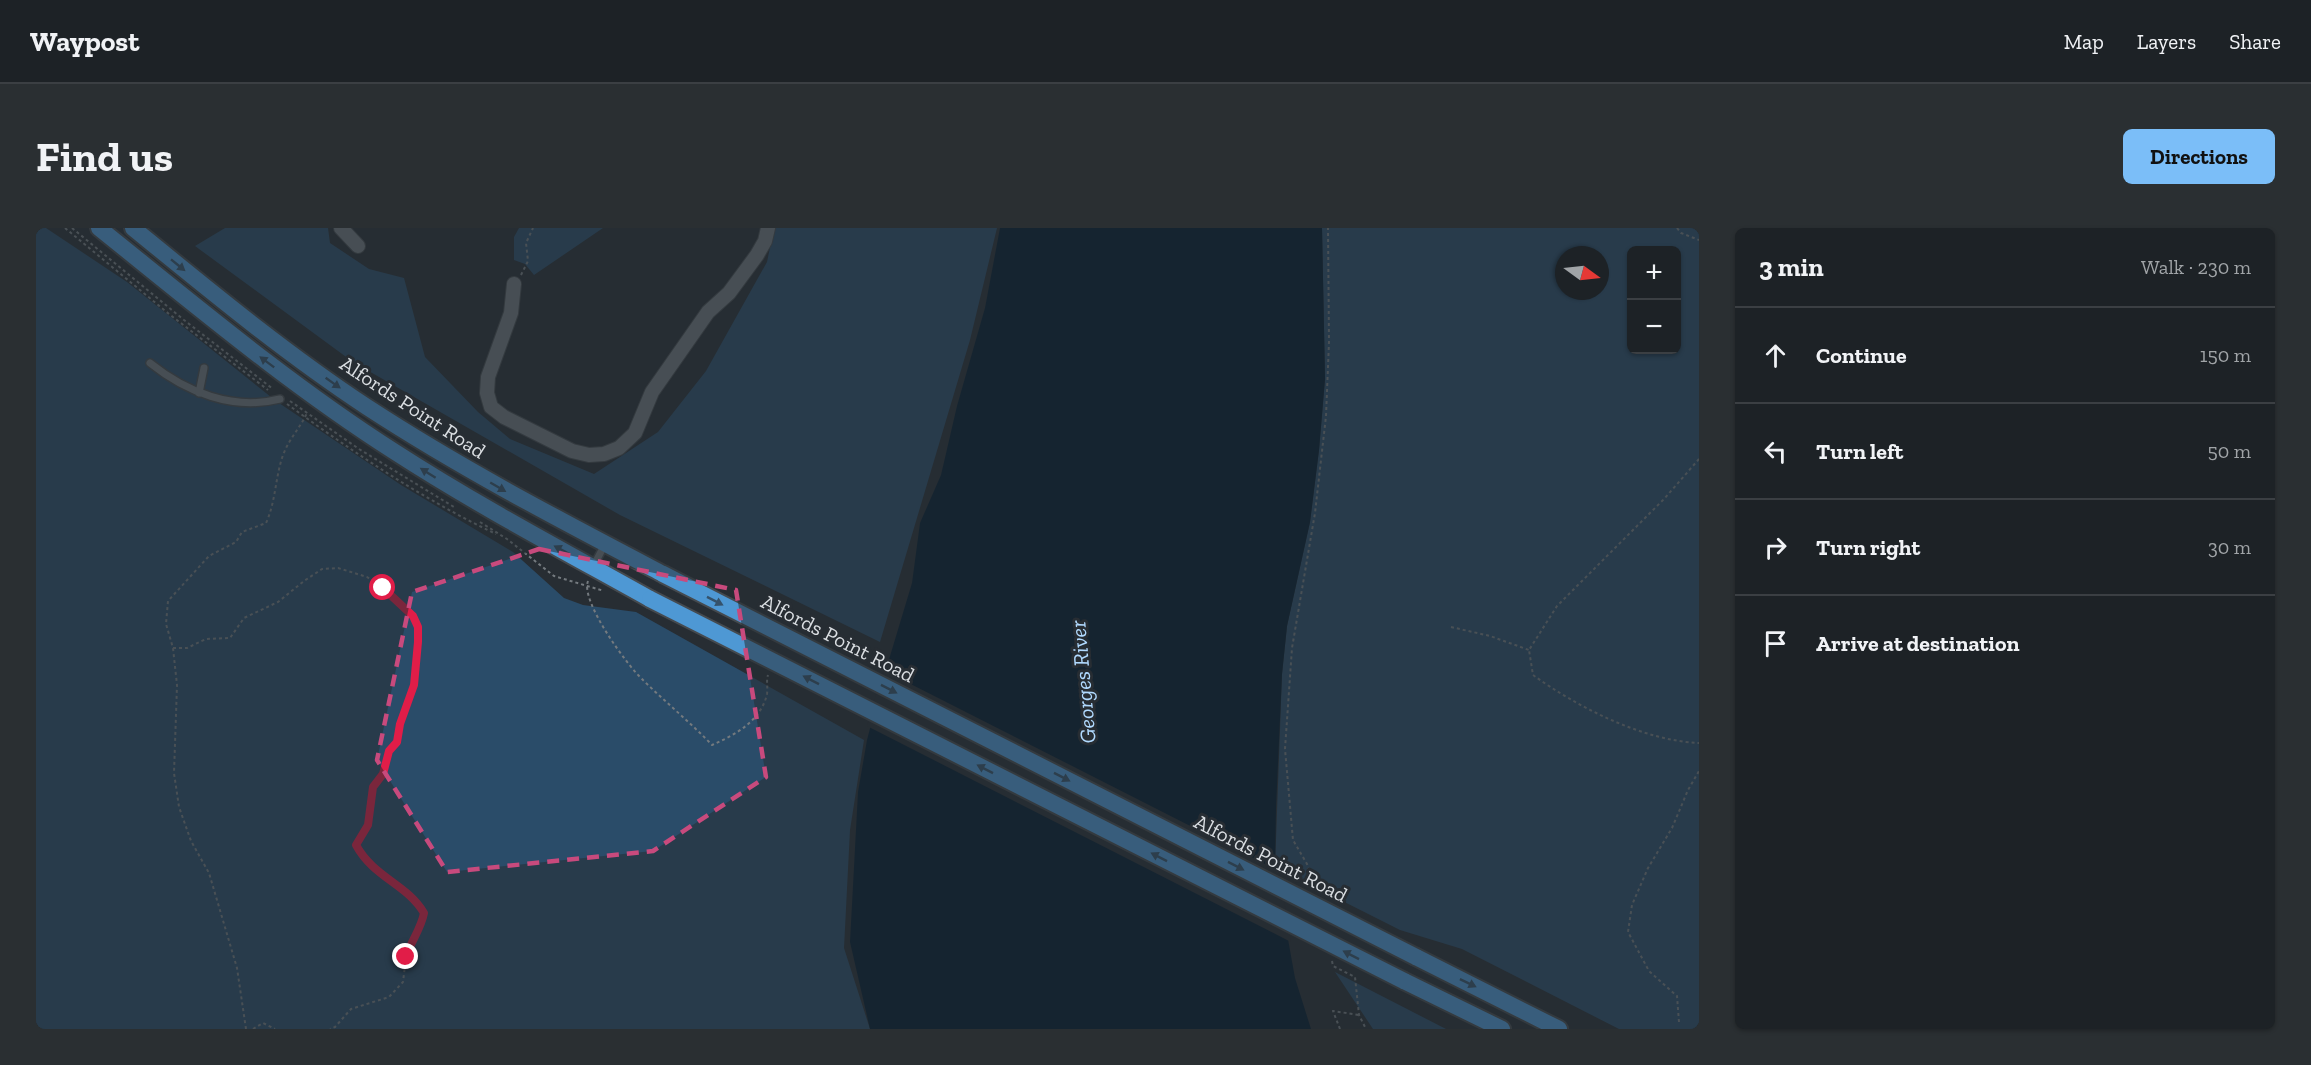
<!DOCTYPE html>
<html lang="en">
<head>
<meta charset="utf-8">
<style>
	:root { --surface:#1d2226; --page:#2a2f32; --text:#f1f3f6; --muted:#a0a4a7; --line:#3b3f43; --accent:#7bbef8 }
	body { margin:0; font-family:"Zilla Slab",serif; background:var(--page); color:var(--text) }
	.controls { position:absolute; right:18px; top:18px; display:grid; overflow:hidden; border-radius:9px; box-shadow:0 2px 4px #0004 }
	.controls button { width:54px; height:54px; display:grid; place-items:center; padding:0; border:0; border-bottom:2px solid var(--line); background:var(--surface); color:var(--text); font:30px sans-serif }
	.compass { position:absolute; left:1519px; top:18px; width:54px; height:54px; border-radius:50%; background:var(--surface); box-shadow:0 2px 4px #0004; rotate:105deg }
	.stop { position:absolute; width:18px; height:18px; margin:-14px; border:4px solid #e11d48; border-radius:50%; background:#fff }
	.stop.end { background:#e11d48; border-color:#fff; box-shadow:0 2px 6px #0008 }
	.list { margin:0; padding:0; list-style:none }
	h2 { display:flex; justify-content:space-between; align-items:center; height:78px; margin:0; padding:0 24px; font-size:26px }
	h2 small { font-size:20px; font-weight:400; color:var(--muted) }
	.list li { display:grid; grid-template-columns:39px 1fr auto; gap:18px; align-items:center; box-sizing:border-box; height:96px; padding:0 24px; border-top:2px solid var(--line) }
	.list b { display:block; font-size:22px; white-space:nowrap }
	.list em { font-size:20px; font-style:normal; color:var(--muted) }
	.icon { flex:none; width:33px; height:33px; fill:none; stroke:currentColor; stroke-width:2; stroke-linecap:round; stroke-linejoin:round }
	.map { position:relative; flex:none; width:1663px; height:801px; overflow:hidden; border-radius:9px }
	header { display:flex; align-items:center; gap:36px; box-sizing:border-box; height:84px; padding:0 30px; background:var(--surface); border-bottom:2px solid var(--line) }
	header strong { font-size:28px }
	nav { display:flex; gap:33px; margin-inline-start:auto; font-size:21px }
	.intro { display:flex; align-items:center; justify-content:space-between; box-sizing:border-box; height:144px; padding:0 36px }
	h1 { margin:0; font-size:42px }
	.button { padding:15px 27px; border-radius:9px; background:var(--accent); color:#111; font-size:21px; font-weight:700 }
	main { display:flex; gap:36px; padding:0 36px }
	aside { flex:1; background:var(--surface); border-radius:9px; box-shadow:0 2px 4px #0004 }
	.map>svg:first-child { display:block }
	.green { fill:#2a4c69; fill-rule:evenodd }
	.water { fill:#021a2e }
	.pier { fill:#272d33 }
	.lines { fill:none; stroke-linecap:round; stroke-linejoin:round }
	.service-casing { stroke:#454a4f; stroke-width:10 }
	.minor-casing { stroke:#454a4f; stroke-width:16 }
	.trunk-casing { stroke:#454a4f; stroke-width:20 }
	.path { stroke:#747a7f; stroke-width:2; stroke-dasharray:3 3; stroke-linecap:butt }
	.service { stroke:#6f777d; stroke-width:7 }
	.minor { stroke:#6f777d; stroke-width:14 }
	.trunk { stroke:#4e98d4; stroke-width:16 }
	.trunk-bridge-casing { stroke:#454a4f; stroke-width:20; stroke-linecap:butt }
	.trunk-bridge { stroke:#4e98d4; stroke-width:16 }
	.oneway { fill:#35526b }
	.route { stroke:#e11d48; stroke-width:8 }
	.marked { fill:none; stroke:#c84a7d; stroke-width:4.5; stroke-dasharray:12 8; stroke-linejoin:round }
	.labels { text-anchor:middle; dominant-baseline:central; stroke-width:6; stroke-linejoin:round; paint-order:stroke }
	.street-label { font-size:21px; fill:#dadee2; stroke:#272d33 }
	.water-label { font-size:22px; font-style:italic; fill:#b1daff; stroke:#272d33 }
</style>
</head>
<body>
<header>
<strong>Waypost</strong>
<nav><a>Map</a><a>Layers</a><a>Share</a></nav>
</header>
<div class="intro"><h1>Find us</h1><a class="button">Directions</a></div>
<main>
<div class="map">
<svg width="1663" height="801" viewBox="0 0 1663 801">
	<rect width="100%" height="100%" fill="#272d33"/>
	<g class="green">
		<polygon points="0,0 10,0 91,54 240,173 365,257 477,324 528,370 547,377 600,384 828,512 814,602 808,720 834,801 0,801"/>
		<polygon points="189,0 292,0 294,15 333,41 368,50 389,129 442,184 474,211 558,246 622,204 670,143 731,34 738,0 961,0 934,112 844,414 584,287 317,134 159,18"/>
		<polygon points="483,0 567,0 498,47 489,36 478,32 478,9"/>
		<path d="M 1286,0 L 1663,0 L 1663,801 L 1583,801 L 1426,721 L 1364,702 L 1239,639 L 1246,446 L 1251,398 L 1274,294 L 1283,222 L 1289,151 ZM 1596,22 L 1640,22 L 1640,122 L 1596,122 ZM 1528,27 L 1564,27 L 1564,63 L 1528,63 Z"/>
		<polygon points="1299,744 1410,801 1337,801"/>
	</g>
	<polygon class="water" points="964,0 1286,0 1289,151 1283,222 1274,294 1251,398 1246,446 1240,580 1239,639 1259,750 1275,801 834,801 814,714 822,564 831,512 845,458 876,355 884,295 905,247 921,178 949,80"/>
	<polygon class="pier" points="847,442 1243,643 1255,714 831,498"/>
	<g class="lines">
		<g class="service-casing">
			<g id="service">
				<path d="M 114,135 C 150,164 197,183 244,171"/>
				<polyline points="163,165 168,140"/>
				<polyline points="557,339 569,316"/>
			</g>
		</g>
		<g class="minor-casing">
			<g id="minor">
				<polyline points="305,0 322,18"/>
				<polyline points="478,56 475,85 452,149 451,165 455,179 468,189 536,223 553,227 568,226 583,220 599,205 616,164 672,84 693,65 721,27 729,13 732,0"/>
			</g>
		</g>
		<g class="trunk-casing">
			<g id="trunk">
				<path d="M 63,0 C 159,77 254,157 359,224 C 441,277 528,323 614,371"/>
				<path d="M 97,0 C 173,62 249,125 331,179 C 426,241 526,293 627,346"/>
				<polyline points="1380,729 1523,801"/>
				<polyline points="1368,753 1466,801"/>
			</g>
		</g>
		<g class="path">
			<polyline points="29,0 133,86 232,162"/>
			<polyline points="36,0 148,92 237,161"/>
			<polyline points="1641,0 1645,5 1663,12"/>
			<polyline points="485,47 492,33 490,15 497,0"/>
			<polyline points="254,173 323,221 418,279"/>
			<path d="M 251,176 C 317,224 386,271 460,306"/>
			<path d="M 1663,231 L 1628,271 L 1521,378 L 1493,422 L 1497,447 C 1541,479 1608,513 1663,515"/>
			<polyline points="444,294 471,311 518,348 568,363"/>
			<path d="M 552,353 C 544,373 591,437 606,451 C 629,474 654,494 676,517 C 699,507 725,493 731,466 C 732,459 730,453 732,447"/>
			<polyline points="1415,399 1454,408 1493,422"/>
			<path d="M 137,420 L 151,420 L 170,411 L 194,410 L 208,390 L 242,374 L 268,353 L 286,341 L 302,340 L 331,349 L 347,360 L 377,388 L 382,399 L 382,414 L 378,457 L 364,496 L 361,514 L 353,523 L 347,546 L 337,559 L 332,596 L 320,617 C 338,650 371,656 388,685 L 385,699 L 377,710 L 370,729 L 367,754 L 353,769 L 315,781 L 299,799 L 294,801"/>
			<polyline points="1278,660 1271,636 1257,612 1249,521 1256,420 1279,285 1290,188 1293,114 1292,0"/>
			<polyline points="1296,733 1297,738 1319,749 1323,787 1330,801"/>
			<polyline points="1643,794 1641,768 1613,743 1592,704 1596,677 1612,640 1636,600 1652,562 1663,543"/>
			<path d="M 210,801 L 201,740 L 173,645 L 155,613 L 143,579 L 138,545 L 141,457 L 137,420 L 130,396 L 132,373 L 173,328 L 200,314 L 206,304 L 230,295 C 240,273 239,250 247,227 C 253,211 264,200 271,185"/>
			<polyline points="217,801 227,795 239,801"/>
			<polyline points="1304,801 1297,783 1323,787"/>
		</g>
		<use href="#service" class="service"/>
		<use href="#minor" class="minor"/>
		<use href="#trunk" class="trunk"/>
		<g class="trunk-bridge-casing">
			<g id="trunk-bridge">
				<polyline points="627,346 1380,729"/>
				<polyline points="614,371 1368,753"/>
			</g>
		</g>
		<use href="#trunk-bridge" class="trunk-bridge"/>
	</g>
	<defs><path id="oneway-solid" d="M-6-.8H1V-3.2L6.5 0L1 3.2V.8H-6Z" transform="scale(1.5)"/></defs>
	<g class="oneway">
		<use href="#oneway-solid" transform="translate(142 37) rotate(39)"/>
		<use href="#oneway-solid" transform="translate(231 134) rotate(-143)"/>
		<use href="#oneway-solid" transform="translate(297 155) rotate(35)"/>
		<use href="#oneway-solid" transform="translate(392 245) rotate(-148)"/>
		<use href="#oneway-solid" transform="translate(462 259) rotate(30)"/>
		<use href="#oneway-solid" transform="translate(526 322) rotate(-152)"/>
		<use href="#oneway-solid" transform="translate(679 373) rotate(27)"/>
		<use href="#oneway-solid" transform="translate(775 452) rotate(-153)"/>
		<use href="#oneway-solid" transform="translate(853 461) rotate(27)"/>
		<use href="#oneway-solid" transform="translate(949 541) rotate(-153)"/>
		<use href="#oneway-solid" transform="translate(1026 549) rotate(27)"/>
		<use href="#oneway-solid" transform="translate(1123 629) rotate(-153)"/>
		<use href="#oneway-solid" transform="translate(1200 638) rotate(27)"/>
		<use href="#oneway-solid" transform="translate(1315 727) rotate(-153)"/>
		<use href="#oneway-solid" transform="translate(1432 755) rotate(26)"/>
	</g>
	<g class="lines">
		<path class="route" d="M 347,360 L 377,388 L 382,399 L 382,414 L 378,457 L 364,496 L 361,514 L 353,523 L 347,546 L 337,559 L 332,597 L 320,617 C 338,650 371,656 388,685 C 385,701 375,713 370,729"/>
	</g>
	<path d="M0 0H1663V801H0ZM 503,321 L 700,362 L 730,549 L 617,623 L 411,644 L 341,532 L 376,364 Z" fill="#272d33" fill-opacity=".55" fill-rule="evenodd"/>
	<path class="marked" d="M 503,321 L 700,362 L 730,549 L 617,623 L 411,644 L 341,532 L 376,364 Z"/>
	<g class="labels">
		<g class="street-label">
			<text transform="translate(377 179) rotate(33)">Alfords Point Road</text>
			<text transform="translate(802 410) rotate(27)">Alfords Point Road</text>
			<text transform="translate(1235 630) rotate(27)">Alfords Point Road</text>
		</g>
		<g class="water-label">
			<text transform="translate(1047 454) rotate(-95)">Georges River</text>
		</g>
	</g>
</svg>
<div class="controls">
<button>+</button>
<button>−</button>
</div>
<svg class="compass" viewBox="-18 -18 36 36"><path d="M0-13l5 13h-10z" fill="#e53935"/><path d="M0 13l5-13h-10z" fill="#a0a4a7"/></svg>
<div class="stop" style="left:347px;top:360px"></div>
<div class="stop end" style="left:370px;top:729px"></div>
</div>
<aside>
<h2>3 min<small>Walk · 230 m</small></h2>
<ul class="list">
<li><svg class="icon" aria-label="ahead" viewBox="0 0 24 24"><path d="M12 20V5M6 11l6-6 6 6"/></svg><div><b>Continue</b></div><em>150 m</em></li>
<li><svg class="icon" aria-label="left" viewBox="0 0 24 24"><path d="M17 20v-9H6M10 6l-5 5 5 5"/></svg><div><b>Turn left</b></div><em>50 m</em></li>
<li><svg class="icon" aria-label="right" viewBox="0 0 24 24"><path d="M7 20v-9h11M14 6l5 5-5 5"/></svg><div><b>Turn right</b></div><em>30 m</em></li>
<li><svg class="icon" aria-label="arrive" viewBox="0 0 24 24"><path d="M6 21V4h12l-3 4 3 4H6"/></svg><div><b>Arrive at destination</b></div></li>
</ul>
</aside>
</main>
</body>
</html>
